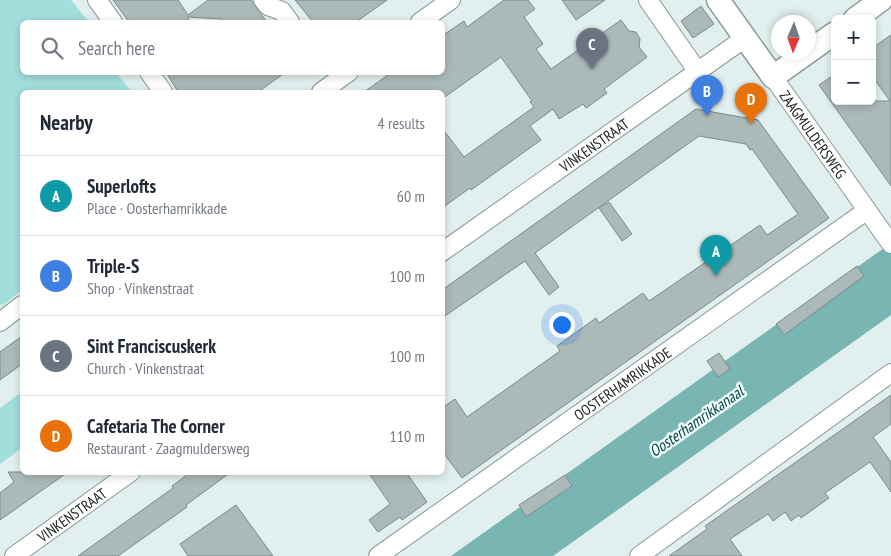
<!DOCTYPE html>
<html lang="en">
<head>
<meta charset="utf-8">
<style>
	:root { --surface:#fff; --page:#f2f2f3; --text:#1f2937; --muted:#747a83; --line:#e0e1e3; --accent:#d93025 }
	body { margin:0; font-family:"PT Sans Narrow",sans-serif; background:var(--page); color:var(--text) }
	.controls { position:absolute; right:15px; top:15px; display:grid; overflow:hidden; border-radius:8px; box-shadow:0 2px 8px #0003 }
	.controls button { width:45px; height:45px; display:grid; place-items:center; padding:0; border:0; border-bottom:1px solid var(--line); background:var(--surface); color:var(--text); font:25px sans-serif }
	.compass { position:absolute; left:771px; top:15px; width:45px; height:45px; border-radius:50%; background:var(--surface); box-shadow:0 2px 8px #0003; rotate:182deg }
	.you { position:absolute; left:561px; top:324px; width:18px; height:18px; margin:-12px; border:4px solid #fff; border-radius:50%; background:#1a73e8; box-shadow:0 0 0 8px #1a73e833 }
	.badge { display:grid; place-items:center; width:32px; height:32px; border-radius:50%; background:var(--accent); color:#fff; font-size:16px; font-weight:700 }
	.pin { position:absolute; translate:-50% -41px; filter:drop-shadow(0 1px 2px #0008) }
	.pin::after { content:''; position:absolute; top:26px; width:18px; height:15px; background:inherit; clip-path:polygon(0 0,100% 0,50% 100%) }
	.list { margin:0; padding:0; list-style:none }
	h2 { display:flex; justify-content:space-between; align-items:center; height:65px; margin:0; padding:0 20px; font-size:21px }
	h2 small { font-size:16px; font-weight:400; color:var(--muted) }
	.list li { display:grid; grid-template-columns:32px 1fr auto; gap:15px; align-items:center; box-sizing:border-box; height:80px; padding:0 20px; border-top:1px solid var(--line) }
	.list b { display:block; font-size:19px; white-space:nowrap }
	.list p { margin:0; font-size:16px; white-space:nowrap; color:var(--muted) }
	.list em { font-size:16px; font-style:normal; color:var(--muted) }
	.icon { flex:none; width:28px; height:28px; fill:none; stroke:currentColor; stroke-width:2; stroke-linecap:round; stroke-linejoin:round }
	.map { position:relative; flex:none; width:891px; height:556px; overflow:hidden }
	.search { position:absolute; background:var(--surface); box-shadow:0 2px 8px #0003; left:20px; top:20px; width:425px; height:55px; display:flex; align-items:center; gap:12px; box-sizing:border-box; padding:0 18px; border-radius:8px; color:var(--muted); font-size:19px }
	.panel { position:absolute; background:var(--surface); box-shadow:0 2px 8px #0003; left:20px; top:90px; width:425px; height:385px; border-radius:8px }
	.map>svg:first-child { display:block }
	.green { fill:#a2dedc }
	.water { fill:#79b5b3 }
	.building { fill:#abb9b8; stroke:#7d8a89 }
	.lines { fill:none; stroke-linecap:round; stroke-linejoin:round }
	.minor-casing { stroke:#8b9898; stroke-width:20 }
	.tertiary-casing { stroke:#8b9898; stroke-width:25 }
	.minor { stroke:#fff; stroke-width:18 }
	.tertiary { stroke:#fff; stroke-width:22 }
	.labels { text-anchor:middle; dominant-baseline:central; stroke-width:5; stroke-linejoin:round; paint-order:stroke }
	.street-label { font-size:15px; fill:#212626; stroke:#eefdfc }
	.water-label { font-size:16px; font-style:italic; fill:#074241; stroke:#eefdfc }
</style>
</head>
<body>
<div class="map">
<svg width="891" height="556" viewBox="0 0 891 556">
	<rect width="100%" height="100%" fill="#e1efee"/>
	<g class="green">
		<polygon points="0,0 71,0 89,22 22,22 22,72 116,73 132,92 22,92 22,290 3,305 0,304"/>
		<polygon points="22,392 22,448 0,464 0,408"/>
	</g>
	<polygon class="water" points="891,243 891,315 553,556 451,556"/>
	<g class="building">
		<polygon points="113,0 178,0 188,15 208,0 251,0 267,22 224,22 221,19 187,17 191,22 129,22"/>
		<polygon points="295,0 387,0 356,22 313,22"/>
		<polygon points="504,0 528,0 535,9 524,17 543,44 536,49 551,69 621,20 629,31 636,32 640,39 639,47 647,57 604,89 607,93 586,108 583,104 559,119 553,109 530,126 541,140 471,190 470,188 442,208 442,128 464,157 534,107 530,102 532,101 501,57 442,99 442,92 364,92 392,72 442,72 442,36 464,21 467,27"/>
		<polygon points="562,0 605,0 576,20"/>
		<polygon points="701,6 714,24 693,38 681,21"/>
		<polygon points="891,35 891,186 819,85 835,74 835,101 890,101 872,76 872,48"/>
		<polygon points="166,72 286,72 258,92 178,92"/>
		<polygon points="696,109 758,120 829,218 462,478 442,451 442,408 455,399 467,417 560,351 557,346 596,318 599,323 643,293 649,301 760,225 767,235 798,214 752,149 750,150 746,144 699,136 535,253 559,287 549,295 525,261 442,318 442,290"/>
		<polygon points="609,202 632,234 622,241 599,208"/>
		<polygon points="857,266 864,276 784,335 776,324"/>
		<polygon points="22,336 22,364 0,380 0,352"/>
		<polygon points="719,353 730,369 718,377 707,361"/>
		<polygon points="891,395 891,424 873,437 891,462 891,492 870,462 825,493 829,498 801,518 799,515 791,521 785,512 773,521 768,514 730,539 742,556 669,556 707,529 705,526"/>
		<polygon points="8,472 68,472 0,520 0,493 14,482"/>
		<polygon points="191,472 231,472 186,505 187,507 118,556 78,556 173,488 172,486"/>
		<polygon points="368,472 406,472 427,502 402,520 400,517 378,532 369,520 390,504"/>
		<polygon points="565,475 572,486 526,517 519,505"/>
		<polygon points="236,505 273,556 188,556 180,544"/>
	</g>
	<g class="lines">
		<g class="minor-casing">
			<g id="minor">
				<polyline points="97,0 113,22"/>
				<polyline points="263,0 268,6 282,11 290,22"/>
				<polyline points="648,0 698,72"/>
				<polyline points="420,22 451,0"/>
				<polyline points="149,72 163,92"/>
				<path id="s1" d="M 773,77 L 891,244"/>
				<polyline points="321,92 349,72"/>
				<path id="s2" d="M 442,252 L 745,38"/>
				<polyline points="0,322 22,305"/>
				<path id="s3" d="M 14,556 L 131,472"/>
				<path id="s4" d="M 378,556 L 866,211"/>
				<polyline points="639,556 891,373"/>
			</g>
		</g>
		<g class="tertiary-casing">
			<g id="tertiary">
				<polyline points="718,0 773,77 808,52"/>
				<polyline points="855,19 881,0"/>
				<polyline points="808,52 835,33"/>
			</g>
		</g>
		<use href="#minor" class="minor"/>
		<use href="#tertiary" class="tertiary"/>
	</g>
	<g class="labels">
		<g class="street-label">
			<text stroke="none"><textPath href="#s1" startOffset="70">ZAAGMULDERSWEG</textPath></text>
			<text stroke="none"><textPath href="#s2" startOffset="186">VINKENSTRAAT</textPath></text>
			<text stroke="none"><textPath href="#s4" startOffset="299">OOSTERHAMRIKKADE</textPath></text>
			<text stroke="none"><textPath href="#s3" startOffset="71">VINKENSTRAAT</textPath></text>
		</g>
		<g class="water-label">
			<text transform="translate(696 421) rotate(-35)">Oosterhamrikkanaal</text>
		</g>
	</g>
</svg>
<div class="controls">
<button>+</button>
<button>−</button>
</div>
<svg class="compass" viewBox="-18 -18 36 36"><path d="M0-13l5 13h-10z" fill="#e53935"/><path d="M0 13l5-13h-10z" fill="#747a83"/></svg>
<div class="you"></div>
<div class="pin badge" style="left:716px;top:276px;background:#0f9aa8">A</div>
<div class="pin badge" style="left:707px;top:116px;background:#3f7fe0">B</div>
<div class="pin badge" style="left:592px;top:69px;background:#6b7280">C</div>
<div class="pin badge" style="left:751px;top:124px;background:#e8710a">D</div>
<div class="search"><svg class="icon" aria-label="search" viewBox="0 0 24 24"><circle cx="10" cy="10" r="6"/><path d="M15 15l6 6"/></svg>Search here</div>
<section class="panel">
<h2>Nearby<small>4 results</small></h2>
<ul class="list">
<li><span class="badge" style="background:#0f9aa8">A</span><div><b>Superlofts</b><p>Place · Oosterhamrikkade</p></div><em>60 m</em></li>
<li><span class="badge" style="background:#3f7fe0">B</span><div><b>Triple-S</b><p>Shop · Vinkenstraat</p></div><em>100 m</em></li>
<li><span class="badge" style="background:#6b7280">C</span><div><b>Sint Franciscuskerk</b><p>Church · Vinkenstraat</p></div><em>100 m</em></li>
<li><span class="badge" style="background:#e8710a">D</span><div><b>Cafetaria The Corner</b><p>Restaurant · Zaagmuldersweg</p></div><em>110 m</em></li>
</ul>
</section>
</div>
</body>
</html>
